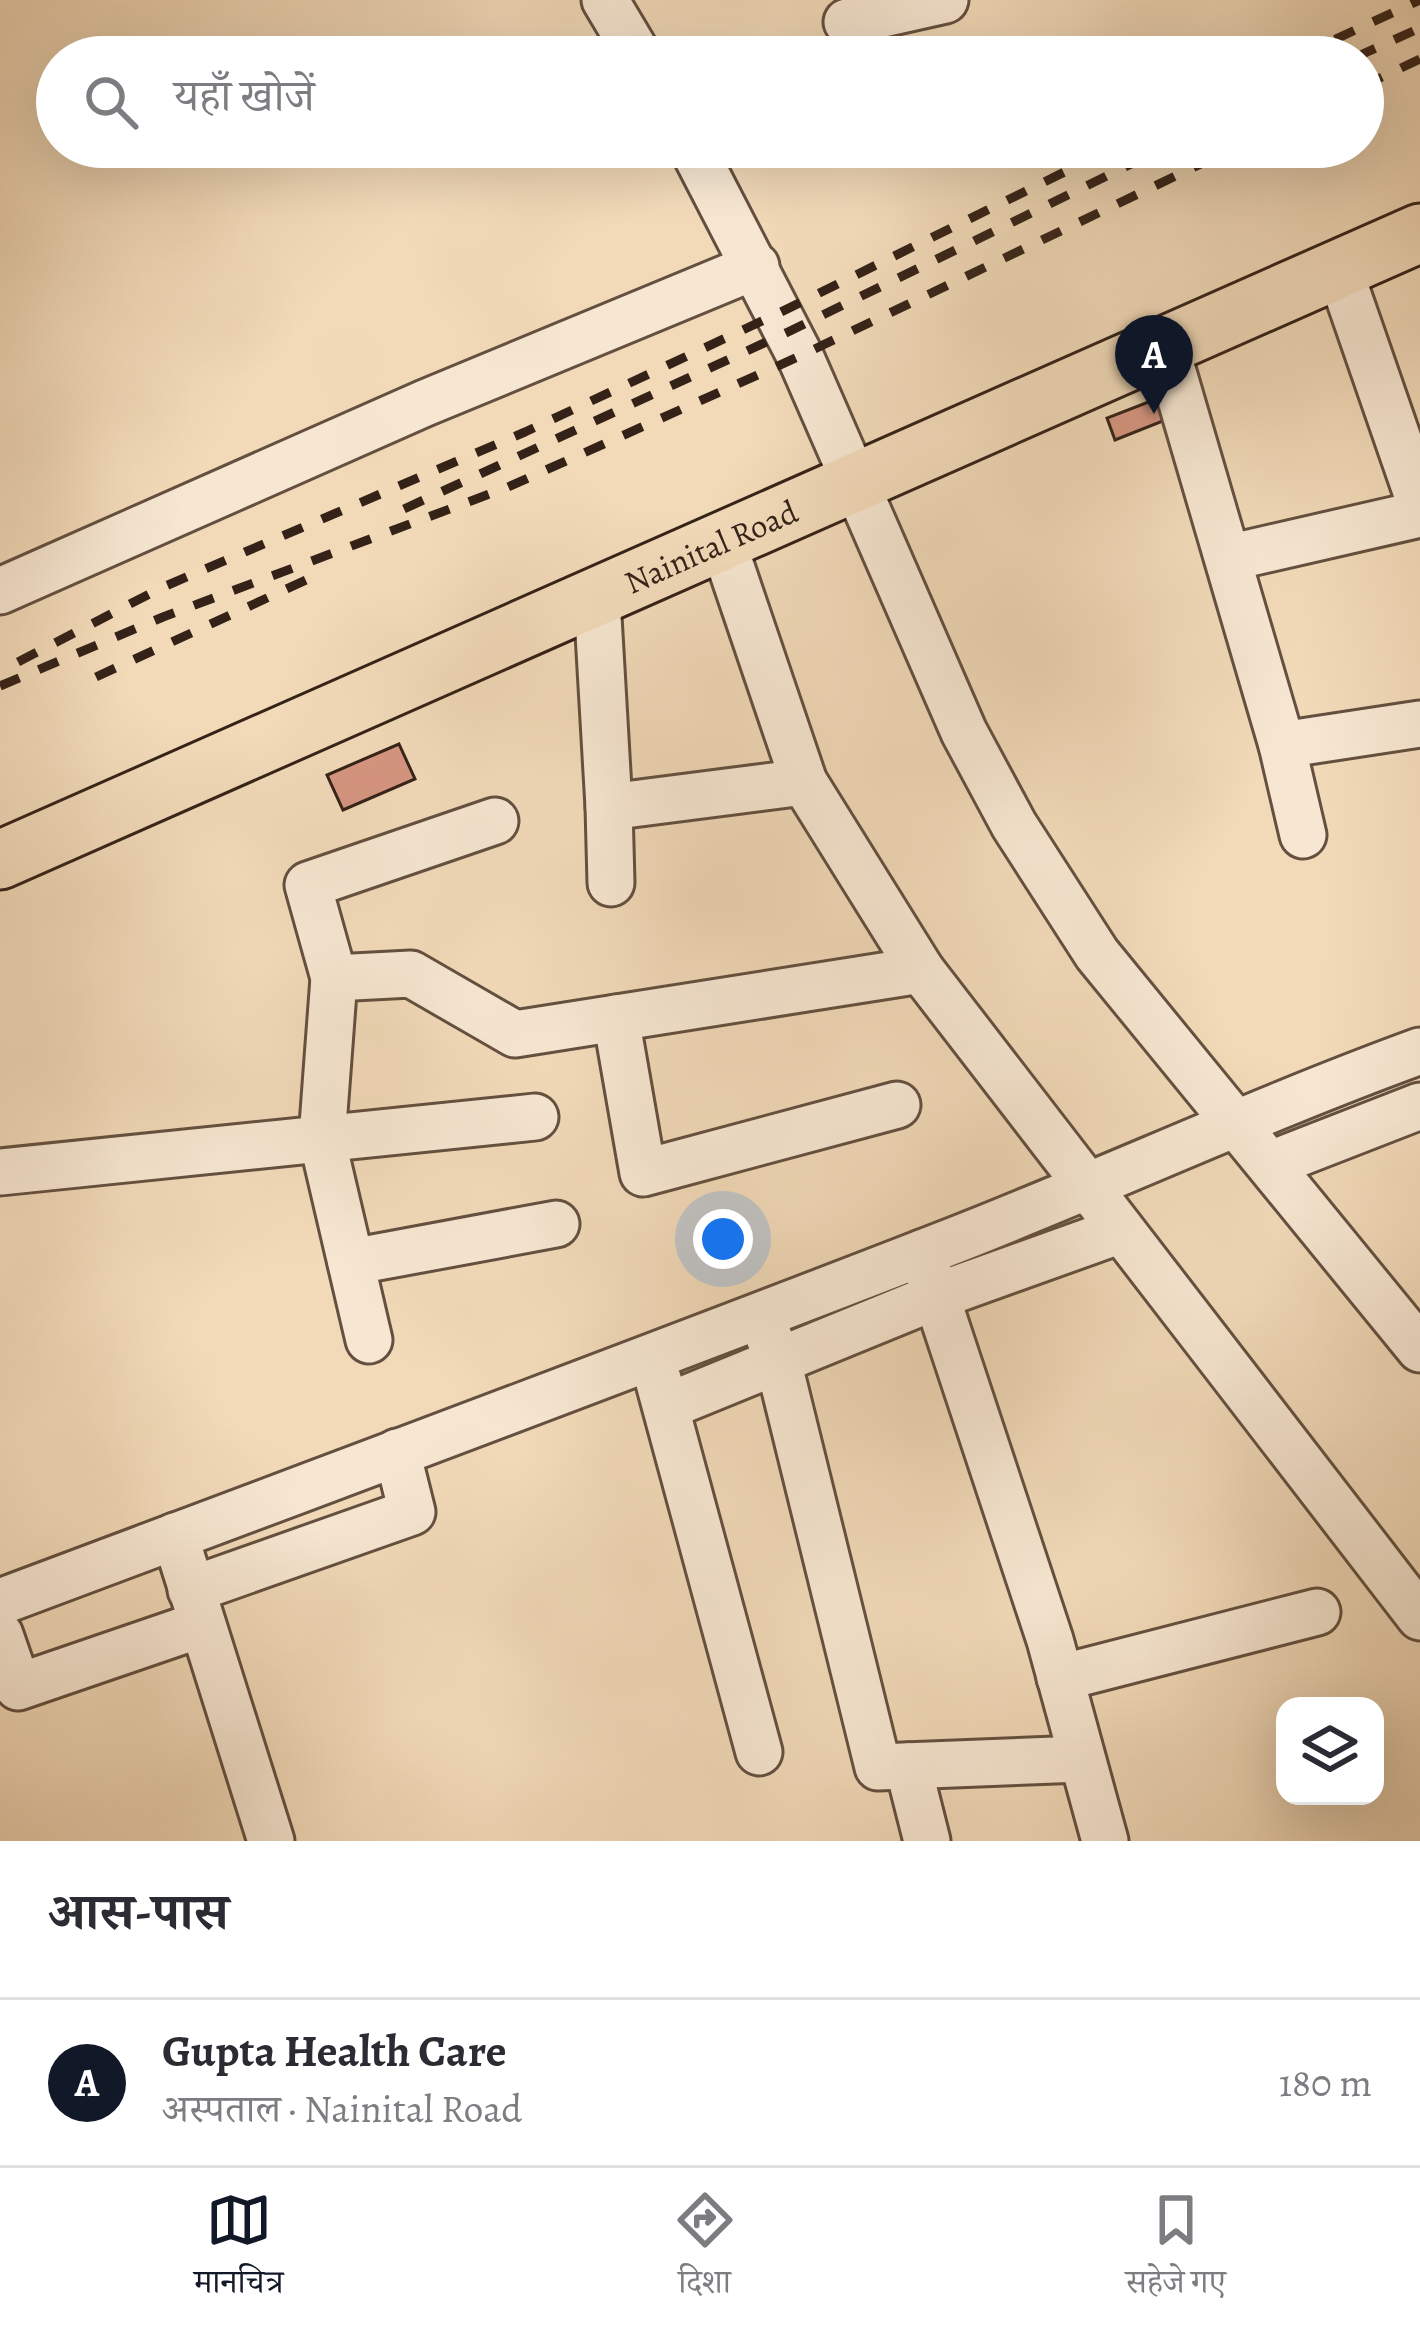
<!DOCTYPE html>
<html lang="hi">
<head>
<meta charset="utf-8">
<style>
	:root { --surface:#fff; --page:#f2f2f3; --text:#2b2b33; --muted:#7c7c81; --line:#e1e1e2; --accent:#111827 }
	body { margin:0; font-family:Alegreya,"Noto Serif Devanagari",serif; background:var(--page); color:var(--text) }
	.controls { position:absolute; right:36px; bottom:36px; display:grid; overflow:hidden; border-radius:24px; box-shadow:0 12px 48px #0002 }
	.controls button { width:108px; height:108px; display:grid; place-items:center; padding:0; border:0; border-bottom:3px solid var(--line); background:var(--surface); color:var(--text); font:60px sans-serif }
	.you { position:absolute; left:723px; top:1239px; width:42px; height:42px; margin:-30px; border:9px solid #fff; border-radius:50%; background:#1a73e8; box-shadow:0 0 0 18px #1a73e833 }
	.badge { display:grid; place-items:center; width:78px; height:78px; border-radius:50%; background:var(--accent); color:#fff; font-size:39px; font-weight:700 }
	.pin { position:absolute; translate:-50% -99px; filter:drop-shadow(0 3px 6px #0008) }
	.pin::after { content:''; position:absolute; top:63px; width:42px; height:36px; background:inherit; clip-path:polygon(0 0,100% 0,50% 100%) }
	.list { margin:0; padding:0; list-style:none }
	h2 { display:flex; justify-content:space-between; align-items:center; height:156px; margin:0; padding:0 48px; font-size:51px }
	h2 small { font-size:39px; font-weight:400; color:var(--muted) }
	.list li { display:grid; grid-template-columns:78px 1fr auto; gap:36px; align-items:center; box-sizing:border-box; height:168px; padding:0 48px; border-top:3px solid var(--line) }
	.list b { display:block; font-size:45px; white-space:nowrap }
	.list p { margin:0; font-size:39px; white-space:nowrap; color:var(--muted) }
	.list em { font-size:39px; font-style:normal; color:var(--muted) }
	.icon { flex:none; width:66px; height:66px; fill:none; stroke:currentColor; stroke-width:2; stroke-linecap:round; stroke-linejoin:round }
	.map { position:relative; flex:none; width:1420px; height:1841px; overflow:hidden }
	.search { position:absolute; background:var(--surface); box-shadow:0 12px 48px #0002; left:36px; right:36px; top:36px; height:132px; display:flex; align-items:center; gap:30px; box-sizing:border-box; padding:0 42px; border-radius:66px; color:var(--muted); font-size:45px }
	.sheet { height:324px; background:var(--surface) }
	nav { display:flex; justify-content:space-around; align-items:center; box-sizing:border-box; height:168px; border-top:3px solid var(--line); background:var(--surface); font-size:33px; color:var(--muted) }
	nav a { display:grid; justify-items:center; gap:6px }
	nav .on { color:var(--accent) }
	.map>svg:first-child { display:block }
	.building { fill:#d79682; stroke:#342218; stroke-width:3 }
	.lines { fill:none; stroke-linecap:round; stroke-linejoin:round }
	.minor-casing { stroke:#645040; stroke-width:51 }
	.major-casing { stroke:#342218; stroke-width:63 }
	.minor { stroke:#f7e7d2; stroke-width:45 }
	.major { stroke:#f2dab9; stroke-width:57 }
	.rail { stroke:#342218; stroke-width:9; stroke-dasharray:21 21; stroke-linecap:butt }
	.labels { text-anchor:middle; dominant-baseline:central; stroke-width:9; stroke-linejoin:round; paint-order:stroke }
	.street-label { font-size:33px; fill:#342218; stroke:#f7e7d2 }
</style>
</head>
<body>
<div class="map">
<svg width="1420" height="1841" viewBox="0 0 1420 1841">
	<rect width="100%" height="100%" fill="#f2dab9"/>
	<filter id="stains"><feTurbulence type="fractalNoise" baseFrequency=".00167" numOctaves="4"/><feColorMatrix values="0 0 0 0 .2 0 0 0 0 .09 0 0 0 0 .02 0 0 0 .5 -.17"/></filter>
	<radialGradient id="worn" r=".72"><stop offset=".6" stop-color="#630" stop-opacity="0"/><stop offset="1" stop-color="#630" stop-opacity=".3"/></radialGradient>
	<g class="building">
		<polygon points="1164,396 1173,417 1115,440 1107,418"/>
		<polygon points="399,744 415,779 343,810 327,775"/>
	</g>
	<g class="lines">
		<g class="minor-casing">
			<g id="minor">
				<polyline points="605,0 639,57"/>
				<polyline points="847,22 945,0"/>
				<polyline points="692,147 800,356 964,732 1014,825 1097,954 1420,1349"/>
				<polyline points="1339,269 1420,503"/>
				<polyline points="1165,345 1282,745 1303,835"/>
				<polyline points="723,543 804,782 921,970 1420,1617"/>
				<polyline points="1228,558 1420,514"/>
				<polyline points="0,591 425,403 756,266"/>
				<polyline points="597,599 609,807 804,782"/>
				<polyline points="1282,745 1420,724"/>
				<polyline points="609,807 611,883"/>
				<polyline points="334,978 308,885 495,821"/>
				<polyline points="616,1018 643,1173 897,1105"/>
				<polyline points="1271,1164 1420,1106"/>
				<polyline points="0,1172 535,1117"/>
				<polyline points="922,1253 1050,1640 1105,1841"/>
				<polyline points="351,1262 556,1224"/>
				<polyline points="761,1316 778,1361 878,1767 1082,1759"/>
				<polyline points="369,1340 322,1139 334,978 411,974 515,1034 921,970"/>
				<polyline points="658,1379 759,1752"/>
				<polyline points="668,1406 937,1296 1121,1230"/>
				<polyline points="175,1536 271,1841"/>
				<polyline points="191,1590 412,1512 397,1452"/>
				<path d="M 0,1602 C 320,1482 640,1363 958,1239 C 1113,1178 1264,1108 1420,1051"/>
				<polyline points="0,1635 18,1687 202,1624"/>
				<polyline points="1060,1678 1317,1612"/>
				<polyline points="908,1766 927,1841"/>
			</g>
		</g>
		<g class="major-casing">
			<g id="major">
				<path id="s1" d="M 0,860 L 1420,233"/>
			</g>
		</g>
		<use href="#minor" class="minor"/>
		<use href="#major" class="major"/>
		<g class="rail">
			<polyline points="1297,57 1420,0"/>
			<polyline points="1356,57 1420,28"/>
			<polyline points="1363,86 1420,59"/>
			<polyline points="404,509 788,332 1166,147"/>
			<polyline points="18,662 161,588 525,432 779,313 1115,147"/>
			<polyline points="96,677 306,580"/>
			<polyline points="0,686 163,617 508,487 800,356 1236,147"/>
		</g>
	</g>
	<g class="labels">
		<g class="street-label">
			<text stroke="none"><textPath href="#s1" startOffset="777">Nainital Road</textPath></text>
		</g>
	</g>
	<rect width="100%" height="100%" filter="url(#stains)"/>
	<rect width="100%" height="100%" fill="url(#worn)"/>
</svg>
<div class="controls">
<button><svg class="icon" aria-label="layers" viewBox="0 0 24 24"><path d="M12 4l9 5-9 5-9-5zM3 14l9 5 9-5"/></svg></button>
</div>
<div class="you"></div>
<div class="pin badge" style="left:1154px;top:414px">A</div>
<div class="search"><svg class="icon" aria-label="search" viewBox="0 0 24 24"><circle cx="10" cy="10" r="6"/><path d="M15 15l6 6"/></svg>यहाँ खोजें</div>
</div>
<section class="sheet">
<h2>आस-पास<small></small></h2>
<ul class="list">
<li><span class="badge">A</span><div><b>Gupta Health Care</b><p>अस्पताल · Nainital Road</p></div><em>180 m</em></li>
</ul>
</section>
<nav>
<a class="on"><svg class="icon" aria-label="map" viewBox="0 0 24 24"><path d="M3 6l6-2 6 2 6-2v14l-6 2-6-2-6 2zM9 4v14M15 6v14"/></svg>मानचित्र</a>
<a><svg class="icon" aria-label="directions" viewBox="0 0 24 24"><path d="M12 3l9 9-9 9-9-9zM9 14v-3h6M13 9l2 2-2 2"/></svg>दिशा</a>
<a><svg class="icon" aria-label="saved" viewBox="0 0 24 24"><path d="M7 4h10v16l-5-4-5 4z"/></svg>सहेजे गए</a>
</nav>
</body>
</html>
